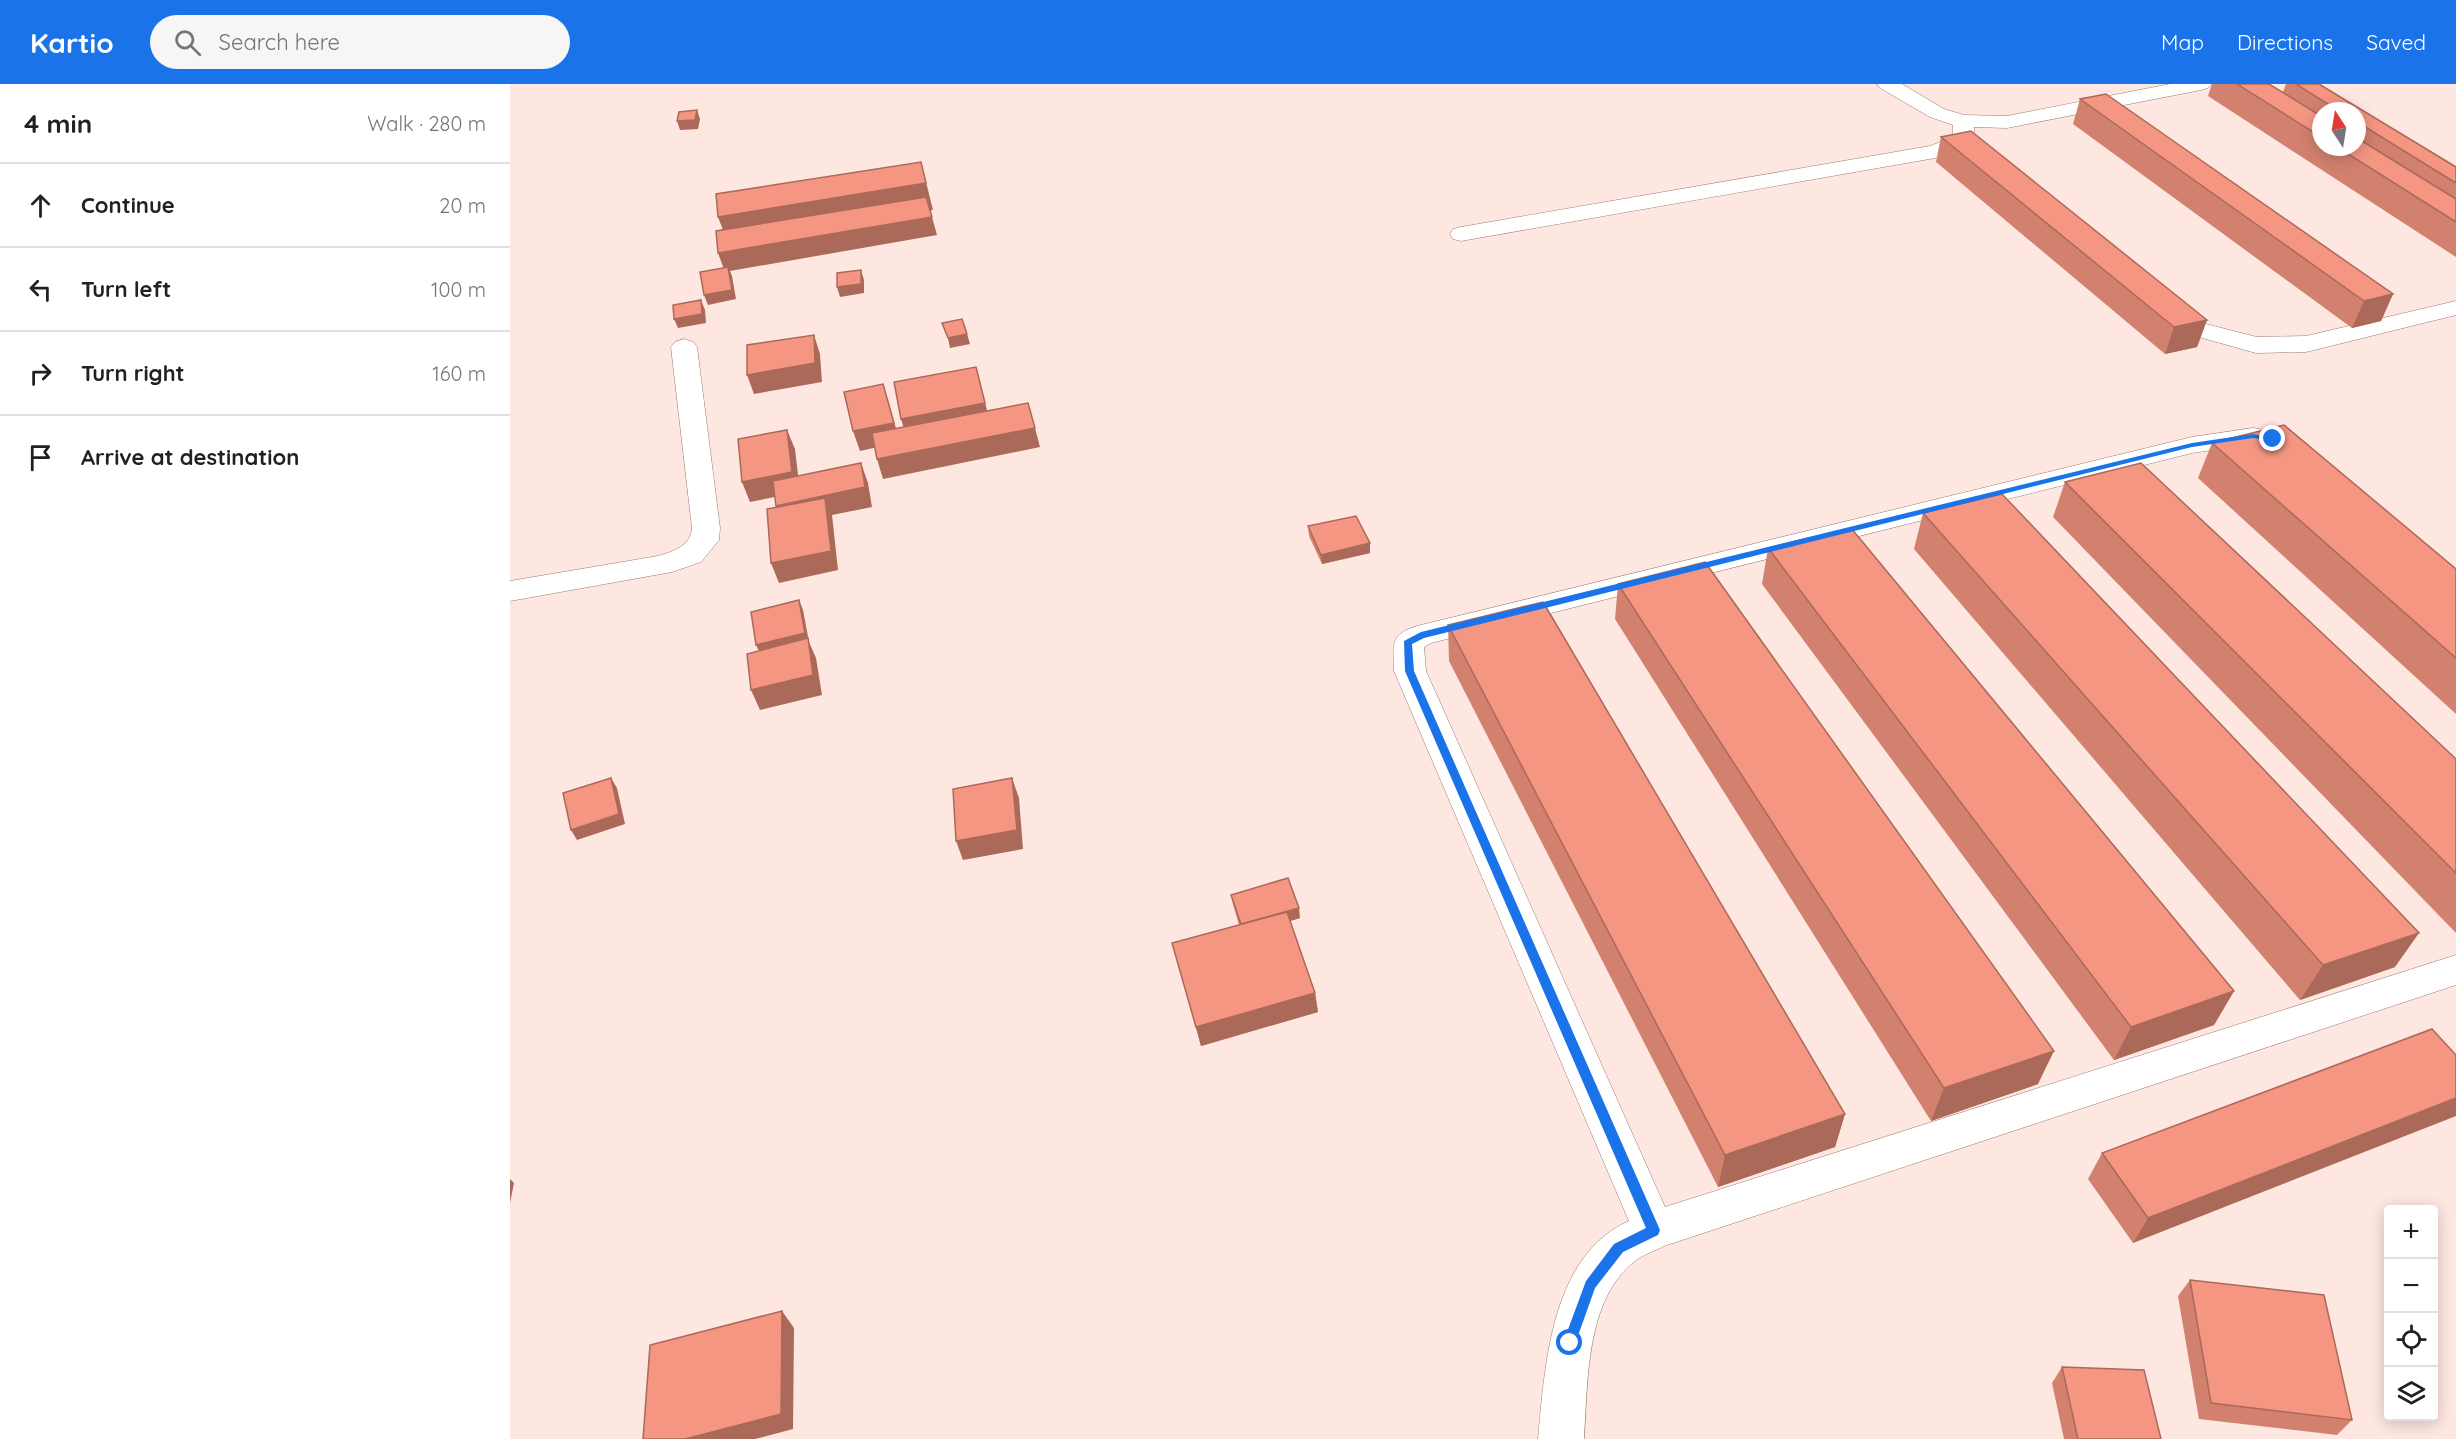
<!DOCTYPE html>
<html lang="en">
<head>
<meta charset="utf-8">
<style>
	:root { --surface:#fff; --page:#f6f6f6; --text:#202124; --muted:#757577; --line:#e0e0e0; --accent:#1a73e8 }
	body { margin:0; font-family:Quicksand,sans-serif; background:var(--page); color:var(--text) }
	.controls { position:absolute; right:18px; bottom:18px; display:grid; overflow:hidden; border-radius:6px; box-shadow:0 3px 15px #0003 }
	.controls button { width:54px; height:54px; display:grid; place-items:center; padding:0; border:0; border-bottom:2px solid var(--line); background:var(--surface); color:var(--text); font:30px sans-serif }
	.compass { position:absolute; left:1802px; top:18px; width:54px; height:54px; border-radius:50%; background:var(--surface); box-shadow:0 3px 15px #0003; rotate:348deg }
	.stop { position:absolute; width:18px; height:18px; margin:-14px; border:4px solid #1a73e8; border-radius:50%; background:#fff }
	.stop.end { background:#1a73e8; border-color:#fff; box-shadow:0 2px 6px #0008 }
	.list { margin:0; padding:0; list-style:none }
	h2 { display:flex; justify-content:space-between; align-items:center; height:78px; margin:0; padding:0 24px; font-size:26px }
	h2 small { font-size:20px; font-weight:400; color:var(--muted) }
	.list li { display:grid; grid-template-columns:39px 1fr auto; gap:18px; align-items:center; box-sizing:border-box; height:84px; padding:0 24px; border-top:2px solid var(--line) }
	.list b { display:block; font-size:22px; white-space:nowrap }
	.list em { font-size:20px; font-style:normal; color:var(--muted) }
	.icon { flex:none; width:33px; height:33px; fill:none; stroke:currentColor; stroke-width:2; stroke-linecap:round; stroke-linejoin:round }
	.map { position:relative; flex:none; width:1946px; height:1355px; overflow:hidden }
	header { display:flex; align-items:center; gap:36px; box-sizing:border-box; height:84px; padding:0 30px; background:var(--accent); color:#fff }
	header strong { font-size:28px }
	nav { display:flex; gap:33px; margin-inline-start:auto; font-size:21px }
	.search { width:420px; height:54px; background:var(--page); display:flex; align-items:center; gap:15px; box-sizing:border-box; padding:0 21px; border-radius:33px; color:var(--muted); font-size:22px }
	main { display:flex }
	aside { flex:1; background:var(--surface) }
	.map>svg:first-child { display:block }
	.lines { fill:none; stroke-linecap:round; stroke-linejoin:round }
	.minor-casing { stroke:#9c7971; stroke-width:1 }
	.minor { fill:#fff; fill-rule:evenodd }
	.wall { fill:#d2816f; fill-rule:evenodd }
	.shaded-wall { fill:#ab695a }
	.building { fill:#f49681; stroke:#ab695a; stroke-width:1.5 }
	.route { fill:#1a73e8 }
</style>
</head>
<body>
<header>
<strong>Kartio</strong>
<div class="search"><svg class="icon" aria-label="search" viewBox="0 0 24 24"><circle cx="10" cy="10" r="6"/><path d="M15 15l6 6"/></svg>Search here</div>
<nav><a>Map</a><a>Directions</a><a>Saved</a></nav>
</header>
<main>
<aside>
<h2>4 min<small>Walk · 280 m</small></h2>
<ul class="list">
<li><svg class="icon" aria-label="ahead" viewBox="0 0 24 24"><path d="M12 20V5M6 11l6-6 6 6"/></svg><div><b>Continue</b></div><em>20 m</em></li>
<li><svg class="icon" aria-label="left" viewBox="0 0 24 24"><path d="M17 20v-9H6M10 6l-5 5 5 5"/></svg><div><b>Turn left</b></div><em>100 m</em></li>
<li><svg class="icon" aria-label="right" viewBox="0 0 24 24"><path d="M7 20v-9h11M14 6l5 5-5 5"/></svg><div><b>Turn right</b></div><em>160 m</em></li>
<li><svg class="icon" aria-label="arrive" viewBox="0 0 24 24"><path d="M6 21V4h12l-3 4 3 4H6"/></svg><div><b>Arrive at destination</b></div></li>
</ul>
</aside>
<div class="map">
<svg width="1946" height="1355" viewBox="0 0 1946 1355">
	<rect width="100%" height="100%" fill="#fee6e1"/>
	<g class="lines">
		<g class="minor-casing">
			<g id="minor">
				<path d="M 1367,0 L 1392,0 L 1434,25 L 1454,31 L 1497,32 L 1660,0 L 1701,0 L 1698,4 L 1691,6 L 1497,44 L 1464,43 L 1464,54 L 1493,79 L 1490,84 C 1473,88 1463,74 1452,65 L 1425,74 L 951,157 L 943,155 L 940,150 L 943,145 L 951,143 L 1420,62 L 1443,53 L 1443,41 L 1420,33 L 1370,4 Z"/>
				<polygon points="1657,215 1666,217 1696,240 1747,253 1796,252 1946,217 1946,231 1796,268 1746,269 1678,250 1645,222 1648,217"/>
				<path d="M 174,255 L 183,258 L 187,263 L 210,444 L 209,456 L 191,478 L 162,488 L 0,517 L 0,497 L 148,472 C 164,467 180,463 182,444 L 161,263 L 165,258 Z"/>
				<path d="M 1743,344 L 1761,347 L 1765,353 L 1761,359 L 1743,360 L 1682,369 L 921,559 L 914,563 L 916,587 L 1155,1123 L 1946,871 L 1946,901 L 1154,1162 C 1145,1167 1134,1170 1125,1177 C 1075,1216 1078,1298 1074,1355 L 1028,1355 C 1035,1281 1041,1171 1119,1137 L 884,587 C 883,559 880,549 911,541 L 1682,353 Z"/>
			</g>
		</g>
		<use href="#minor" class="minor"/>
	</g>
	<g class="wall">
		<path d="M 1702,0 L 1759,0 L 1773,8 L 1776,0 L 1809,0 L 1946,83 L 1946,173 L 1698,12 ZM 1811,27 L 1847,27 L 1847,63 L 1811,63 Z"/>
		<polygon points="1570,15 1883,210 1871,237 1842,244 1563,40"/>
		<polygon points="1431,53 1697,236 1687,263 1655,270 1426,78"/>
		<polygon points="1702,359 1946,485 1946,630 1688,394"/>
		<polygon points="1555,398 1946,675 1946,849 1543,433"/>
		<polygon points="1413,429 1885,883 1790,916 1404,465"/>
		<polygon points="798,442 860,459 860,469 812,480 799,452"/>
		<polygon points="1258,464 1724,907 1704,941 1604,976 1252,500"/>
		<polygon points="1108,500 1528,1000 1421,1037 1105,535"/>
		<polygon points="938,541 1335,1030 1325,1063 1208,1103 939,577"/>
		<polygon points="721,811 790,834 780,837 805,909 808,928 691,962 662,859 729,841 723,820"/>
		<polygon points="1946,971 1623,1159 1578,1095 1592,1069"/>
		<polygon points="1680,1196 1842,1336 1827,1351 1689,1335 1668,1212"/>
		<polygon points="1552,1283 1651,1355 1554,1355 1542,1299"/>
	</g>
	<g class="shaded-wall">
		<polygon points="187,26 190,35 188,45 170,46 167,37"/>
		<polygon points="411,78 423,126 218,159 208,133"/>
		<polygon points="422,133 427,151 220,187 222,192 226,215 198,221 194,211 215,188 208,169"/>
		<polygon points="351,186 354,196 354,209 330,213 327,203"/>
		<polygon points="1883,210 1871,237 1842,244 1854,217"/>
		<polygon points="191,216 195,226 196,239 168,244 164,235"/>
		<polygon points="1697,236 1687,263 1655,270 1664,243"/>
		<polygon points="457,250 460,260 440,264 438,254"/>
		<polygon points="304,251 310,270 312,298 244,310 237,291"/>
		<polygon points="466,283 480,338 397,354 391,335"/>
		<polygon points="373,300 390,358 350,367 343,347"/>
		<polygon points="525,344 530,363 373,395 367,375"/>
		<polygon points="277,346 285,365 290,408 240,418 232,398"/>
		<polygon points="351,379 358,399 362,423 322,431 328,486 269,499 261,479 274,441 266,422"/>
		<polygon points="860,459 860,469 812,480 811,471"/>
		<polygon points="289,516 293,526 299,558 306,574 312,611 250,626 241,606 251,571 246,561"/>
		<polygon points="101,694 107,704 115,740 67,756 61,746"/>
		<polygon points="502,694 509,714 513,765 453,776 446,757"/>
		<polygon points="789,824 790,834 733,851 731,841"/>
		<polygon points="1909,849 1885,883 1790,916 1813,881"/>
		<polygon points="1724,907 1704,941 1604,976 1621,943"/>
		<polygon points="805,909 808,928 691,962 686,943"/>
		<polygon points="1544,967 1528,1000 1421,1037 1434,1004"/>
		<polygon points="1946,1014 1946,1032 1623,1159 1638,1134"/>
		<polygon points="1335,1030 1325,1063 1208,1103 1215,1071"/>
		<polygon points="0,1095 4,1099 0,1119"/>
		<polygon points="272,1227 284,1244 283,1345 245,1355 175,1355"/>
	</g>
	<g class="building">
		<polygon points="1727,0 1759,0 1811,32 1811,53"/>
		<polygon points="1786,0 1809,0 1946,83 1946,99 1847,38 1847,27 1829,27"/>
		<polygon points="1596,10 1883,210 1854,217 1570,15"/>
		<polygon points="187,26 185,36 167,37 169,28"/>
		<polygon points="1461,47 1697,236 1664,243 1431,53"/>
		<polygon points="1847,54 1946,115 1946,138 1827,63 1847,63"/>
		<polygon points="411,78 416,99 208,133 206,110"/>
		<polygon points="416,113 422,133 208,169 206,147"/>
		<polygon points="218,183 222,206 194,211 190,188"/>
		<polygon points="351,186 351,200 327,203 327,189"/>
		<polygon points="191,216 192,230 164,235 163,221"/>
		<polygon points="452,235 457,250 438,254 432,239"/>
		<polygon points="304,251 305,279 237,291 237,261"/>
		<polygon points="466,283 475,319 391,335 384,298"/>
		<polygon points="373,300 384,339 343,347 334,308"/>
		<polygon points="518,319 525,344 367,375 362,349"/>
		<polygon points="1774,341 1946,485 1946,574 1702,359"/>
		<polygon points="277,346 282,388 232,398 228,355"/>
		<polygon points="351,379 355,403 266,422 263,397"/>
		<polygon points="1631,379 1946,675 1946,789 1555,398"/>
		<polygon points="1492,410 1909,849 1813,881 1413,429"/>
		<polygon points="315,414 321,467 261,479 257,425"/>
		<polygon points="846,432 860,459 811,471 798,442"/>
		<polygon points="1341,444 1724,907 1621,943 1258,464"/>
		<polygon points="1195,478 1544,967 1434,1004 1108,500"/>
		<polygon points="289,516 295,549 246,561 241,528"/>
		<polygon points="1033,518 1335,1030 1215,1071 938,541"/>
		<polygon points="298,554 303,591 241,606 237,570"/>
		<polygon points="101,694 109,730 61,746 53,709"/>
		<polygon points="502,694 507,746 446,757 443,705"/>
		<polygon points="778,794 789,824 731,840 721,811"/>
		<polygon points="777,828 805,909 686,943 662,859"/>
		<polygon points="1922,945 1946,971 1946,1014 1638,1134 1592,1069"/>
		<polygon points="1680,1196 1814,1211 1842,1336 1701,1319"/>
		<polygon points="272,1227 271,1330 175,1355 133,1355 140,1261"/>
		<polygon points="1552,1283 1634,1286 1651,1355 1568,1355"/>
	</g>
	<polygon class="route" points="1743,350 1767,355 1763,357 1743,354 1682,363 914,554 902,560 904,587 1150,1146 1148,1151 1113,1168 1085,1204 1064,1263 1060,1265 1055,1263 1053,1259 1076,1197 1104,1160 1136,1144 895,587 894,557 911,548 1682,359"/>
</svg>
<div class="controls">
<button>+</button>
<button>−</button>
<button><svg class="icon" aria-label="locate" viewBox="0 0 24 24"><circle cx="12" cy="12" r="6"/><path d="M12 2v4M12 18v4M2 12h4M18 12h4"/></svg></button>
<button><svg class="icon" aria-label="layers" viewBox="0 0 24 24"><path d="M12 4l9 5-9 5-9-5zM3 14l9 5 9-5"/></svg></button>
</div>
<svg class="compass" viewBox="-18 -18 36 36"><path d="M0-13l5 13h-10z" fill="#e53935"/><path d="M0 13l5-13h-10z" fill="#757577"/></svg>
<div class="stop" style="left:1060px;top:1259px"></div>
<div class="stop end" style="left:1763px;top:355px"></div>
</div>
</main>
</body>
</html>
